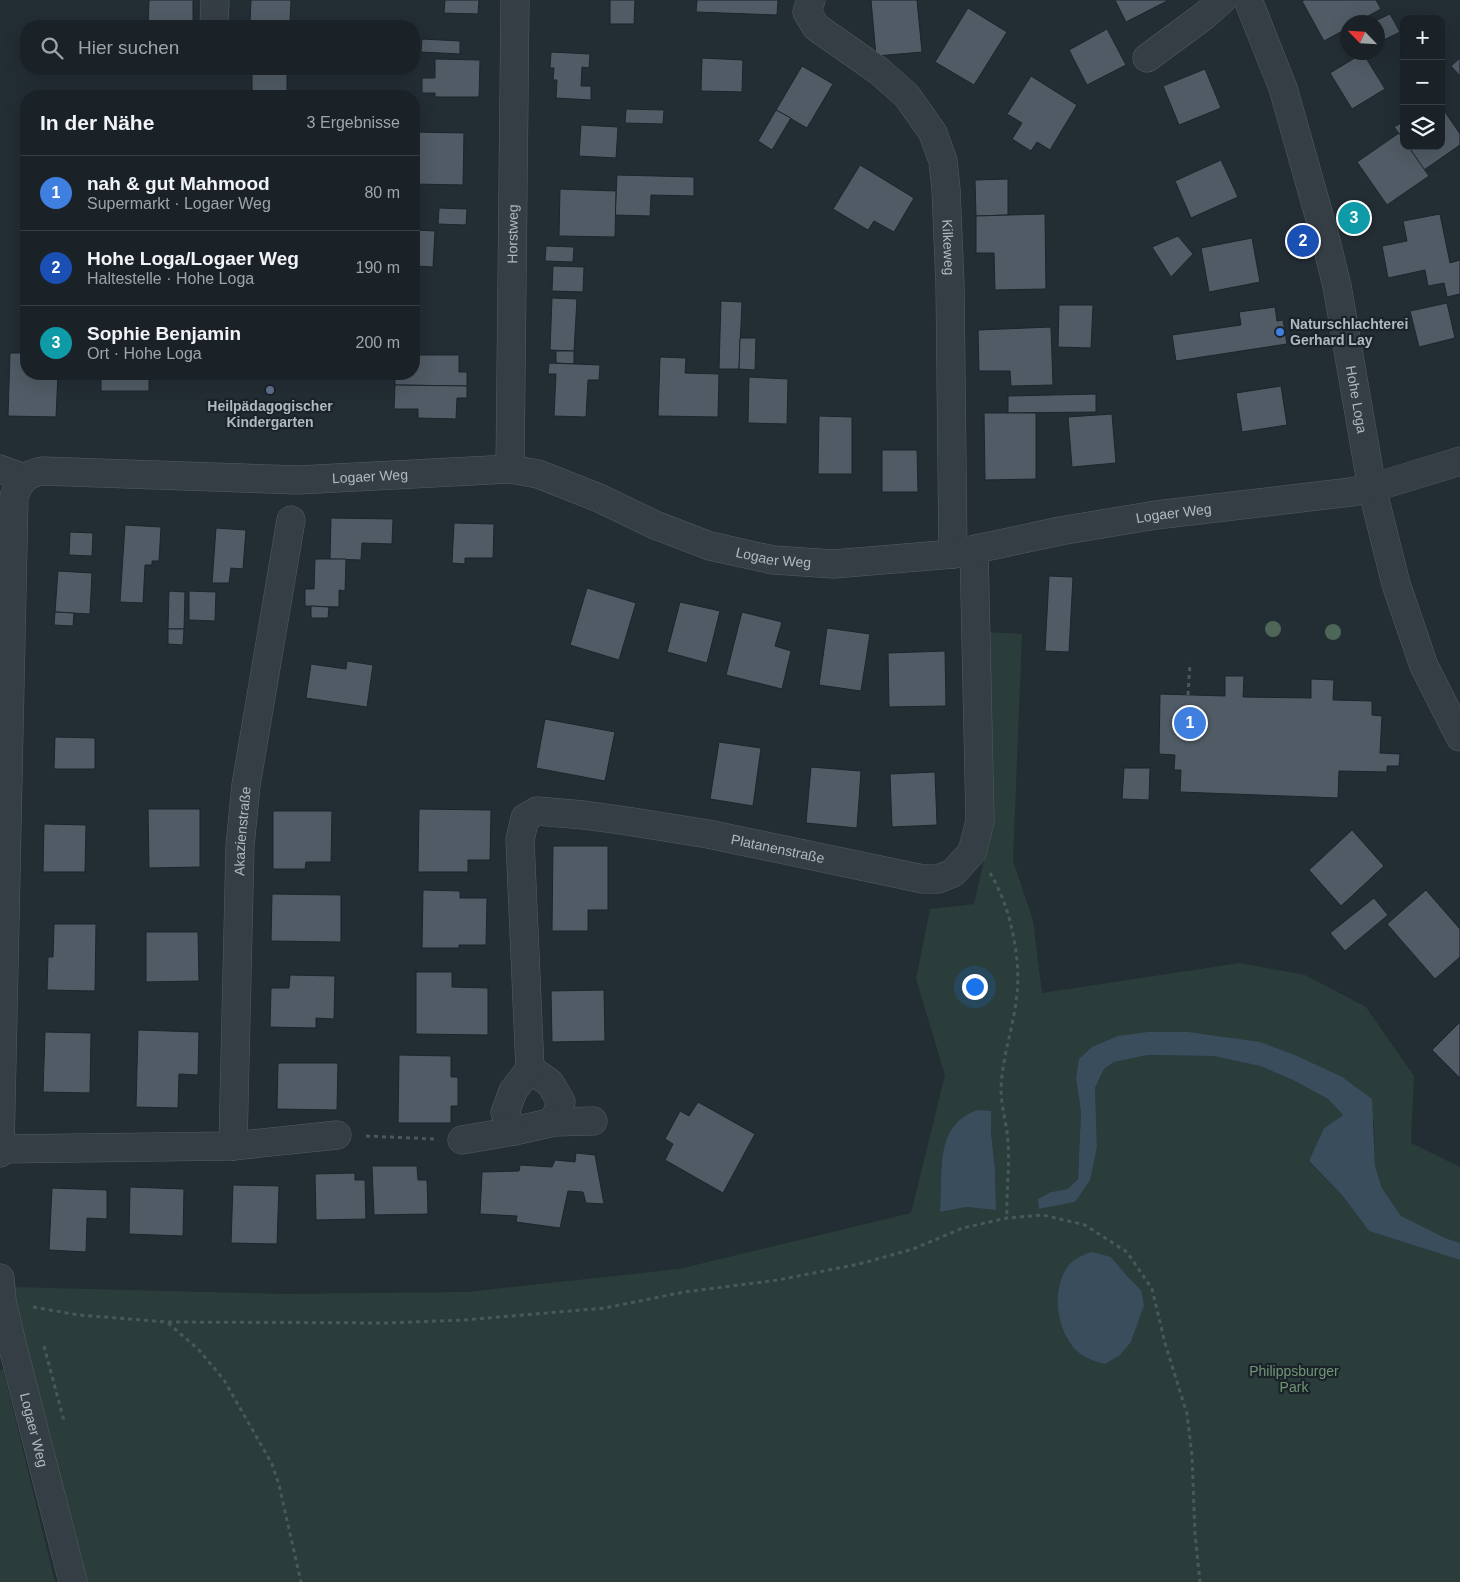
<!DOCTYPE html>
<html lang="de">
<head>
<meta charset="utf-8">
<style>
	:root { --surface:#1a2227; --page:#232a2f; --text:#f1f3f6; --muted:#9fa4a7; --line:#383f44; --accent:#8c9099 }
	body { margin:0; font-family:Arial,sans-serif; background:var(--page); color:var(--text) }
	.controls { position:absolute; right:15px; top:15px; display:grid; overflow:hidden; border-radius:10px; box-shadow:0 5px 20px #0002 }
	.controls button { width:45px; height:45px; display:grid; place-items:center; padding:0; border:0; border-bottom:1px solid var(--line); background:var(--surface); color:var(--text); font:25px sans-serif }
	.compass { position:absolute; left:1340px; top:15px; width:45px; height:45px; border-radius:50%; background:var(--surface); box-shadow:0 5px 20px #0002; rotate:295deg }
	.you { position:absolute; left:974px; top:986px; width:18px; height:18px; margin:-12px; border:4px solid #fff; border-radius:50%; background:#1a73e8; box-shadow:0 0 0 8px #1a73e833 }
	.badge { display:grid; place-items:center; width:32px; height:32px; border-radius:50%; background:var(--accent); color:#fff; font-size:16px; font-weight:700 }
	.pin { position:absolute; translate:-50% -50%; border:2px solid #fff; box-shadow:0 1px 5px #0006 }
	.list { margin:0; padding:0; list-style:none }
	h2 { display:flex; justify-content:space-between; align-items:center; height:65px; margin:0; padding:0 20px; font-size:21px }
	h2 small { font-size:16px; font-weight:400; color:var(--muted) }
	.list li { display:grid; grid-template-columns:32px 1fr auto; gap:15px; align-items:center; box-sizing:border-box; height:75px; padding:0 20px; border-top:1px solid var(--line) }
	.list b { display:block; font-size:19px; white-space:nowrap }
	.list p { margin:0; font-size:16px; white-space:nowrap; color:var(--muted) }
	.list em { font-size:16px; font-style:normal; color:var(--muted) }
	.icon { flex:none; width:28px; height:28px; fill:none; stroke:currentColor; stroke-width:2; stroke-linecap:round; stroke-linejoin:round }
	.map { position:relative; flex:none; width:1460px; height:1582px; overflow:hidden }
	.search { position:absolute; background:var(--surface); box-shadow:0 5px 20px #0002; left:20px; top:20px; width:400px; height:55px; display:flex; align-items:center; gap:12px; box-sizing:border-box; padding:0 18px; border-radius:20px; color:var(--muted); font-size:19px }
	.panel { position:absolute; background:var(--surface); box-shadow:0 5px 20px #0002; left:20px; top:90px; width:400px; height:290px; border-radius:20px }
	.map>svg:first-child { display:block }
	.green { fill:#2a3d3a; fill-rule:evenodd }
	.water { fill:#3a4d5c }
	.building { fill:#505b65; stroke:#1d252c }
	.lines { fill:none; stroke-linecap:round; stroke-linejoin:round }
	.minor-casing { stroke:#535c63; stroke-width:29 }
	.path { stroke:#485959; stroke-width:3; stroke-dasharray:4 4; stroke-linecap:butt }
	.minor { stroke:#363e45; stroke-width:28 }
	.tree { fill:#4e6658 }
	.shop-dot { fill:#3f7fe0; stroke:#1b232a; stroke-width:2 }
	.service-dot { fill:#5c6f8a; stroke:#1b232a; stroke-width:2 }
	.labels { text-anchor:middle; dominant-baseline:central; stroke-width:4.5; stroke-linejoin:round; paint-order:stroke }
	.street-label { font-size:14px; fill:#b0b9c2; stroke:#1b232a }
	.poi-label { font-size:14px; font-weight:bold; fill:#b0b9c2; stroke:#1b232a; text-anchor:start }
	.park-label { font-size:14px; fill:#729575; stroke:#1b232a }
</style>
</head>
<body>
<div class="map">
<svg width="1460" height="1582" viewBox="0 0 1460 1582">
	<rect width="100%" height="100%" fill="#232d34"/>
	<g class="green">
		<path d="M 985,632 L 1022,634 L 1013,861 L 1033,920 L 1042,993 L 1240,963 L 1305,975 L 1366,1007 L 1414,1076 L 1411,1143 L 1460,1167 L 1460,1243 L 1445,1238 L 1401,1216 L 1382,1188 L 1375,1166 L 1374,1122 L 1226,1037 L 1189,1032 L 1148,1032 L 1076,1078 L 1081,1112 L 1078,1179 L 1069,1189 L 1051,1192 L 1039,1209 L 1075,1202 L 1097,1147 L 1095,1088 L 1104,1069 L 1114,1062 L 1148,1055 L 1213,1056 L 1260,1066 L 1293,1080 L 1328,1099 L 1343,1115 L 1324,1128 L 1309,1162 L 1342,1195 L 1369,1231 L 1460,1260 L 1460,1582 L 85,1582 L 11,1287 L 284,1294 L 466,1292 L 679,1269 L 911,1213 L 945,1075 L 916,979 L 930,909 L 974,904 L 985,856 ZM 990,1119 L 995,1169 L 996,1210 L 966,1207 L 940,1212 L 941,1163 ZM 1111,1257 L 1128,1277 L 1141,1290 L 1135,1331 L 1131,1342 L 1090,1360 L 1078,1352 L 1066,1339 Z"/>
		<polygon points="3,1369 55,1582 0,1582 0,1370"/>
	</g>
	<g class="water">
		<polygon points="1148,1032 1189,1032 1260,1042 1297,1056 1342,1077 1372,1099 1375,1166 1382,1188 1401,1216 1445,1238 1460,1243 1460,1260 1369,1231 1342,1195 1309,1161 1324,1128 1343,1115 1328,1099 1293,1080 1260,1066 1213,1056 1148,1055 1114,1062 1104,1069 1095,1088 1097,1147 1090,1180 1075,1202 1039,1209 1038,1199 1051,1192 1068,1189 1078,1179 1081,1112 1076,1078 1079,1059 1092,1047 1118,1036"/>
		<path d="M 978,1110 L 991,1111 L 991,1132 L 995,1169 L 996,1210 L 966,1207 L 940,1212 C 943,1176 933,1124 978,1110 Z"/>
		<path d="M 1092,1252 L 1111,1257 L 1128,1277 L 1141,1290 L 1144,1305 L 1131,1342 L 1120,1355 L 1105,1364 C 1095,1361 1085,1359 1077,1351 C 1057,1333 1050,1288 1069,1265 C 1075,1258 1083,1255 1092,1252 Z"/>
	</g>
	<g class="building">
		<polygon points="149,0 193,0 193,26 148,26"/>
		<polygon points="251,0 291,0 290,23 250,21"/>
		<polygon points="445,0 479,0 478,14 444,13"/>
		<polygon points="610,0 635,0 634,24 610,24"/>
		<polygon points="697,0 778,0 777,15 696,12"/>
		<polygon points="871,0 917,0 922,52 876,56"/>
		<polygon points="1115,0 1167,0 1167,1 1126,22"/>
		<polygon points="1304,0 1376,0 1381,9 1357,22 1348,22 1348,28 1324,41 1302,1"/>
		<polygon points="968,8 1007,32 974,85 935,62"/>
		<polygon points="1390,14 1400,32 1378,43 1378,22 1373,22"/>
		<polygon points="1107,29 1126,65 1087,85 1069,50"/>
		<polygon points="422,39 460,41 460,54 421,52"/>
		<polygon points="551,52 590,54 589,68 582,67 581,86 591,86 591,100 556,98 557,80 553,80 554,68 550,68"/>
		<polygon points="1363,53 1385,89 1352,109 1330,73"/>
		<polygon points="702,58 743,60 742,92 701,91"/>
		<polygon points="1460,58 1460,76 1451,66"/>
		<polygon points="435,59 480,60 479,97 435,97 435,93 422,93 422,78 435,78"/>
		<polygon points="802,66 833,84 807,128 776,110"/>
		<rect x="252" y="69" width="35" height="27"/>
		<polygon points="1205,69 1221,108 1179,125 1163,86"/>
		<polygon points="1031,76 1077,105 1050,150 1037,142 1031,151 1012,139 1022,123 1007,114"/>
		<polygon points="1441,106 1460,134 1460,145 1424,170 1408,146 1441,146"/>
		<polygon points="626,109 664,110 663,124 625,123"/>
		<polygon points="776,110 791,118 772,150 758,141"/>
		<polygon points="1404,121 1404,140 1394,127"/>
		<polygon points="581,125 618,127 616,158 579,156"/>
		<polygon points="414,132 464,133 463,185 414,184"/>
		<polygon points="1399,133 1404,140 1404,146 1408,146 1429,176 1387,205 1357,162"/>
		<polygon points="1221,160 1238,197 1191,218 1175,181"/>
		<polygon points="860,165 914,198 894,232 874,221 868,230 833,209"/>
		<polygon points="617,175 694,177 694,196 651,195 650,216 615,215"/>
		<polygon points="1008,179 1008,215 976,216 975,180"/>
		<polygon points="560,189 616,191 615,237 559,236"/>
		<polygon points="439,208 467,209 466,225 438,224"/>
		<polygon points="1045,214 1046,289 995,290 994,253 976,253 976,216"/>
		<polygon points="1440,214 1450,263 1460,260 1460,294 1447,297 1444,283 1428,286 1425,270 1388,278 1382,246 1407,241 1403,221"/>
		<polygon points="414,222 417,223 416,230 435,231 433,267 416,266 415,270 414,270"/>
		<polygon points="1178,236 1193,254 1171,277 1152,247"/>
		<polygon points="1252,238 1260,282 1209,292 1201,248"/>
		<polygon points="546,246 574,247 573,262 545,261"/>
		<polygon points="553,266 584,267 583,292 552,291"/>
		<polygon points="552,298 577,299 574,351 550,350"/>
		<polygon points="721,301 742,302 739,369 719,369"/>
		<polygon points="1447,303 1455,338 1419,347 1410,311"/>
		<polygon points="1059,305 1093,305 1091,348 1058,347"/>
		<polygon points="1275,307 1277,321 1283,320 1287,344 1176,361 1172,335 1241,325 1239,312"/>
		<polygon points="1051,327 1053,385 1011,386 1010,371 979,371 978,330"/>
		<polygon points="740,338 756,338 755,370 739,369"/>
		<polygon points="556,351 574,351 574,364 556,363"/>
		<polygon points="10,353 26,353 26,374 58,374 56,417 8,416"/>
		<polygon points="417,355 459,355 459,372 467,372 467,386 395,385 395,374 414,374 414,363 417,363"/>
		<polygon points="660,357 686,358 685,373 719,374 718,417 658,416"/>
		<polygon points="549,363 600,365 599,380 588,380 586,417 554,416 556,374 548,374"/>
		<polygon points="101,374 161,374 149,378 149,391 101,391"/>
		<polygon points="749,377 788,379 787,424 748,423"/>
		<polygon points="395,385 467,386 467,398 457,398 456,419 418,418 418,409 394,409"/>
		<polygon points="1281,386 1287,425 1242,432 1236,393"/>
		<polygon points="1096,394 1096,412 1008,413 1008,396"/>
		<polygon points="984,413 1036,413 1036,479 985,480"/>
		<polygon points="1112,414 1116,463 1072,467 1068,417"/>
		<polygon points="819,416 852,417 852,474 818,474"/>
		<polygon points="882,450 917,450 918,492 882,492"/>
		<polygon points="331,518 393,519 392,544 362,543 361,560 330,559"/>
		<polygon points="454,523 494,524 493,558 465,558 465,564 452,563"/>
		<polygon points="125,525 161,527 159,561 152,561 152,565 145,565 143,603 120,602"/>
		<polygon points="216,528 246,530 243,569 231,568 229,583 212,583"/>
		<polygon points="70,532 93,533 92,556 69,555"/>
		<polygon points="315,559 346,559 345,591 339,590 339,607 305,606 305,589 314,589"/>
		<polygon points="58,571 92,573 90,614 55,612"/>
		<polygon points="1049,576 1073,577 1069,652 1045,651"/>
		<polygon points="587,588 636,603 619,660 570,645"/>
		<polygon points="169,591 185,592 184,629 168,629"/>
		<polygon points="189,591 216,592 215,621 189,620"/>
		<polygon points="680,602 720,611 707,663 667,652"/>
		<polygon points="311,606 329,607 328,618 311,618"/>
		<polygon points="55,612 74,613 73,626 54,625"/>
		<polygon points="742,612 782,622 775,646 791,651 782,689 726,675"/>
		<polygon points="827,628 870,634 861,691 819,685"/>
		<polygon points="168,629 184,629 183,645 168,644"/>
		<polygon points="945,651 946,706 889,707 888,653"/>
		<polygon points="347,661 373,665 367,707 306,698 311,664 346,669"/>
		<polygon points="1225,676 1244,676 1243,697 1311,698 1311,679 1334,680 1333,700 1372,701 1372,715 1382,716 1380,753 1400,754 1399,766 1387,766 1387,772 1339,771 1338,798 1180,792 1181,770 1174,770 1175,755 1159,754 1160,694 1225,696"/>
		<polygon points="545,719 615,732 605,781 536,768"/>
		<polygon points="55,737 95,738 95,769 54,769"/>
		<polygon points="719,742 761,748 753,806 710,799"/>
		<polygon points="811,767 861,771 857,828 806,823"/>
		<polygon points="1124,768 1150,768 1149,800 1122,799"/>
		<polygon points="935,772 937,825 892,827 890,774"/>
		<polygon points="148,809 200,809 200,867 149,868"/>
		<polygon points="419,809 491,810 490,860 468,860 468,872 418,872"/>
		<polygon points="273,811 332,811 331,862 306,862 305,869 273,869"/>
		<polygon points="44,824 86,825 85,872 43,872"/>
		<polygon points="1352,830 1384,866 1341,906 1309,870"/>
		<polygon points="553,846 608,846 608,910 588,910 588,931 552,931"/>
		<polygon points="423,890 460,891 460,898 487,898 486,945 459,945 459,948 422,948"/>
		<polygon points="1426,890 1460,929 1460,957 1435,979 1387,924"/>
		<polygon points="272,894 341,895 341,942 271,941"/>
		<polygon points="1374,898 1388,915 1345,951 1330,933"/>
		<polygon points="54,924 96,924 95,991 47,990 48,957 53,957"/>
		<polygon points="146,932 198,932 199,981 146,982"/>
		<polygon points="416,972 452,972 452,987 488,988 488,1035 416,1034"/>
		<polygon points="290,975 335,976 334,1019 316,1018 316,1028 270,1027 271,988 289,988"/>
		<polygon points="604,990 605,1041 552,1042 551,991"/>
		<polygon points="1460,1022 1460,1078 1432,1050"/>
		<polygon points="138,1030 199,1032 198,1075 179,1074 178,1108 136,1107"/>
		<polygon points="45,1032 91,1033 90,1093 43,1092"/>
		<polygon points="399,1055 451,1056 451,1077 458,1077 458,1106 451,1106 451,1123 398,1123"/>
		<polygon points="278,1063 338,1063 337,1110 277,1109"/>
		<polygon points="698,1102 755,1134 723,1193 665,1160 673,1144 665,1139 680,1111 689,1116"/>
		<polygon points="576,1153 595,1155 604,1204 586,1203 583,1192 568,1191 560,1228 516,1222 517,1216 480,1214 482,1172 519,1171 520,1165 552,1167 555,1160 575,1162"/>
		<polygon points="372,1166 417,1166 418,1180 427,1180 428,1214 374,1215"/>
		<polygon points="355,1173 355,1180 365,1180 366,1219 316,1220 315,1174"/>
		<polygon points="233,1185 279,1186 277,1244 231,1243"/>
		<polygon points="130,1187 184,1189 183,1236 129,1234"/>
		<polygon points="52,1188 107,1190 107,1219 87,1218 86,1252 49,1250"/>
	</g>
	<g class="lines">
		<g class="minor-casing">
			<g id="minor">
				<path id="s1" d="M 811,0 L 807,12 L 816,27 L 879,71 L 907,96 L 933,133 L 943,161 L 946,189 L 950,284 L 953,554"/>
				<path id="s2" d="M 1248,0 L 1283,88 L 1324,233 L 1337,286 L 1372,488 L 1396,584 L 1424,666 L 1460,737"/>
				<polyline points="214,26 215,0"/>
				<polyline points="1147,58 1204,16 1222,0"/>
				<polyline points="0,469 24,478"/>
				<path id="s3" d="M 510,469 L 515,0"/>
				<polyline points="530,1069 550,1083 561,1102 554,1122"/>
				<path id="s4" d="M 593,1121 L 554,1122 L 514,1131 L 505,1113 L 513,1091 L 530,1069 L 520,840 L 525,818 L 537,811 L 584,815 L 627,821 L 708,834 L 923,879 L 938,879 L 953,873 L 972,852 L 980,821 L 974,550"/>
				<polyline points="462,1140 514,1131"/>
				<path id="s5" d="M 233,1146 L 240,846 L 246,785 L 291,520"/>
				<polyline points="0,1149 233,1146 337,1135"/>
				<path id="s6" d="M 0,1153 L 14,497 C 19,482 25,474 42,471 L 298,480 L 510,469 L 538,474 L 599,498 L 655,525 L 710,546 L 773,560 L 834,564 L 953,554 L 1060,531 L 1156,515 L 1351,492 L 1372,488 L 1460,461"/>
				<path id="s7" d="M 0,1278 L 2,1301 L 11,1340 L 73,1582"/>
			</g>
		</g>
		<g class="path">
			<polyline points="1188,695 1190,663"/>
			<path d="M 990,873 C 1010,905 1021,957 1017,994 C 1014,1026 1002,1056 1001,1089 C 1001,1107 1007,1124 1008,1142 C 1010,1167 1006,1192 1007,1218"/>
			<polyline points="366,1136 434,1139"/>
			<polyline points="33,1307 79,1315 167,1322 387,1323 464,1320 605,1308 684,1292 778,1280 859,1264 913,1249 963,1228 1007,1218 1043,1215 1085,1225 1127,1252 1152,1289 1165,1343 1187,1414 1192,1456 1195,1534 1200,1582"/>
			<polyline points="168,1323 199,1350 224,1380 272,1464 279,1485 301,1582"/>
			<polyline points="44,1346 64,1421"/>
		</g>
		<use href="#minor" class="minor"/>
	</g>
	<g class="tree">
		<circle cx="1273" cy="629" r="8"/>
		<circle cx="1333" cy="632" r="8"/>
	</g>
	<circle class="shop-dot" cx="1280" cy="332" r="5"/>
	<circle class="service-dot" cx="270" cy="390" r="5"/>
	<g class="labels">
		<g class="street-label">
			<text stroke="none"><textPath href="#s3" startOffset="235">Horstweg</textPath></text>
			<text stroke="none"><textPath href="#s1" startOffset="306">Kilkeweg</textPath></text>
			<text stroke="none"><textPath href="#s2" startOffset="415">Hohe Loga</textPath></text>
			<text stroke="none"><textPath href="#s6" startOffset="1025">Logaer Weg</textPath></text>
			<text stroke="none"><textPath href="#s6" startOffset="1850">Logaer Weg</textPath></text>
			<text stroke="none"><textPath href="#s6" startOffset="1445">Logaer Weg</textPath></text>
			<text stroke="none"><textPath href="#s5" startOffset="315">Akazienstraße</textPath></text>
			<text stroke="none"><textPath href="#s4" startOffset="661">Platanenstraße</textPath></text>
			<text stroke="none"><textPath href="#s7" startOffset="156">Logaer Weg</textPath></text>
		</g>
		<g class="poi-label">
			<text x="1290" y="324">Naturschlachterei<tspan x="1290" dy="16">Gerhard Lay</tspan></text>
			<text x="270" y="406" text-anchor="middle">Heilpädagogischer<tspan x="270" dy="16">Kindergarten</tspan></text>
		</g>
		<g class="park-label">
			<text x="1294" y="1371">Philippsburger<tspan x="1294" dy="16">Park</tspan></text>
		</g>
	</g>
</svg>
<div class="controls">
<button>+</button>
<button>−</button>
<button><svg class="icon" aria-label="layers" viewBox="0 0 24 24"><path d="M12 4l9 5-9 5-9-5zM3 14l9 5 9-5"/></svg></button>
</div>
<svg class="compass" viewBox="-18 -18 36 36"><path d="M0-13l5 13h-10z" fill="#e53935"/><path d="M0 13l5-13h-10z" fill="#9fa4a7"/></svg>
<div class="you"></div>
<div class="pin badge" style="left:1190px;top:723px;background:#3f7fe0">1</div>
<div class="pin badge" style="left:1303px;top:241px;background:#1a4fb4">2</div>
<div class="pin badge" style="left:1354px;top:218px;background:#0f9aa8">3</div>
<div class="search"><svg class="icon" aria-label="search" viewBox="0 0 24 24"><circle cx="10" cy="10" r="6"/><path d="M15 15l6 6"/></svg>Hier suchen</div>
<section class="panel">
<h2>In der Nähe<small>3 Ergebnisse</small></h2>
<ul class="list">
<li><span class="badge" style="background:#3f7fe0">1</span><div><b>nah &amp; gut Mahmood</b><p>Supermarkt · Logaer Weg</p></div><em>80 m</em></li>
<li><span class="badge" style="background:#1a4fb4">2</span><div><b>Hohe Loga/Logaer Weg</b><p>Haltestelle · Hohe Loga</p></div><em>190 m</em></li>
<li><span class="badge" style="background:#0f9aa8">3</span><div><b>Sophie Benjamin</b><p>Ort · Hohe Loga</p></div><em>200 m</em></li>
</ul>
</section>
</div>
</body>
</html>
